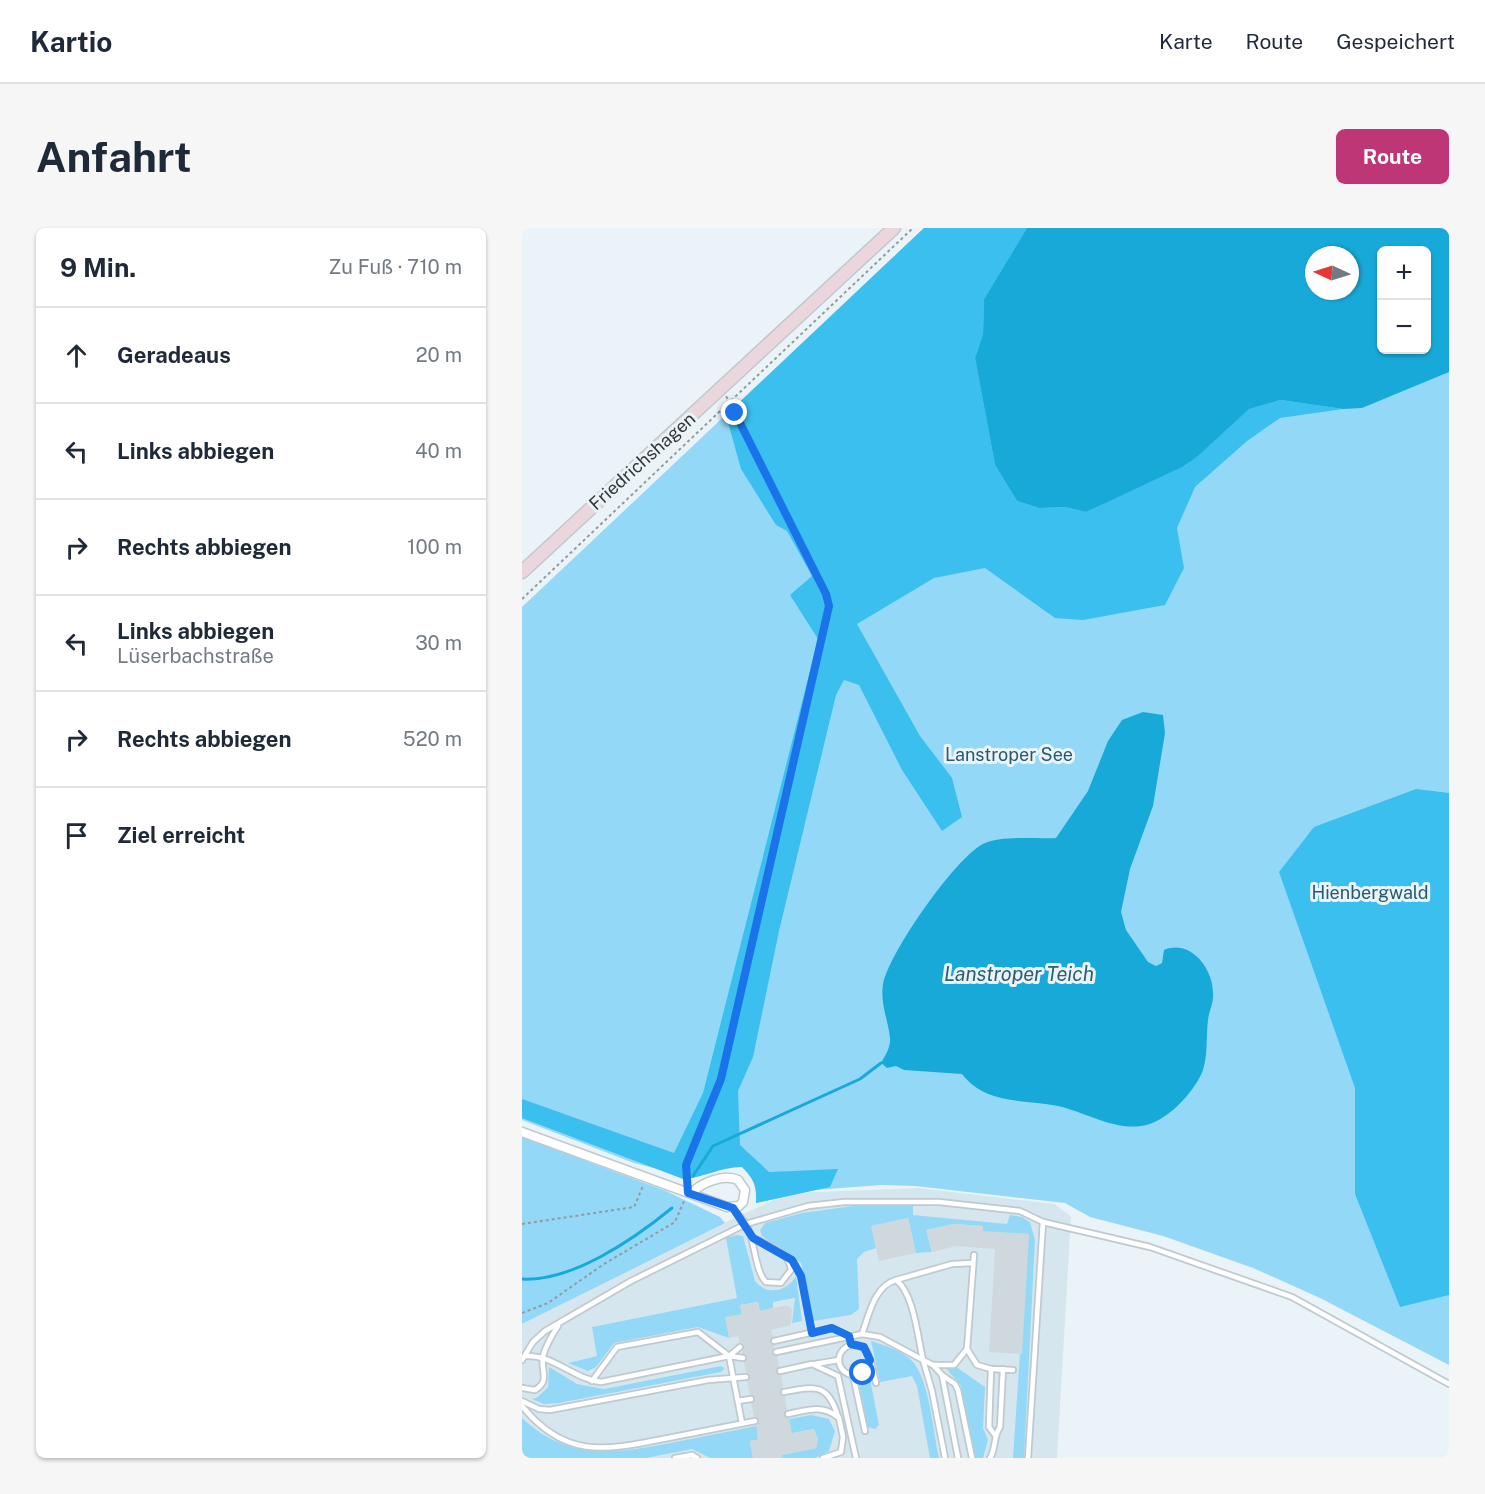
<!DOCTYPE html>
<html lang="de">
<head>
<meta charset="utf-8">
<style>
	:root { --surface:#fff; --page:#f6f6f7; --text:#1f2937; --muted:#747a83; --line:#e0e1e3; --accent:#be3675 }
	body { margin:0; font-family:"Public Sans",sans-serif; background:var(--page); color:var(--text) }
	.controls { position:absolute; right:18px; top:18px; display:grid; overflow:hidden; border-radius:9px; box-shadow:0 2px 4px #0004 }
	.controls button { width:54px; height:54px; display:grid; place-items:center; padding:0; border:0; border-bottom:2px solid var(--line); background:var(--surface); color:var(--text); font:30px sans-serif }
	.compass { position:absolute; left:783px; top:18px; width:54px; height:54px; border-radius:50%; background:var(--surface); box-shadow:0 2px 4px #0004; rotate:274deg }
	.stop { position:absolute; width:18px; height:18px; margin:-14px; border:4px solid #1a73e8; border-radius:50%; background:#fff }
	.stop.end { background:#1a73e8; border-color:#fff; box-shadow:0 2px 6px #0008 }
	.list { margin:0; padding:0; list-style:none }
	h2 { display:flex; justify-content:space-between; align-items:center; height:78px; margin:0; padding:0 24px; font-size:26px }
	h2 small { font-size:20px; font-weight:400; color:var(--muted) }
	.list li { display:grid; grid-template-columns:39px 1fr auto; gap:18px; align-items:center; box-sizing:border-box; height:96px; padding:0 24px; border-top:2px solid var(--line) }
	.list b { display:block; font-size:22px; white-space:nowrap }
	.list p { margin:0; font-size:20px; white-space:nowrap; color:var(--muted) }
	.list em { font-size:20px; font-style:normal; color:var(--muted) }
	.icon { flex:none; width:33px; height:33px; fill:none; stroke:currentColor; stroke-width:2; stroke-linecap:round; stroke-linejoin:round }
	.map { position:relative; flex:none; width:927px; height:1230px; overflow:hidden; border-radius:9px }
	header { display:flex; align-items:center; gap:36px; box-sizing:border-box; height:84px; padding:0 30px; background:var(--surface); border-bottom:2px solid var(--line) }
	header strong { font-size:28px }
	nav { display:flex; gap:33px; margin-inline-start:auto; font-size:21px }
	.intro { display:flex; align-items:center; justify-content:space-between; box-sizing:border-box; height:144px; padding:0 36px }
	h1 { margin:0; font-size:42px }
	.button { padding:15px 27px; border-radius:9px; background:var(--accent); color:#fff; font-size:21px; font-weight:700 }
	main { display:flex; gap:36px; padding:0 36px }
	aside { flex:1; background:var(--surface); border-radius:9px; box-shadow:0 2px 4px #0004 }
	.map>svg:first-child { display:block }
	.built { fill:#d6e6ee }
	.green { fill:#93d9f7; fill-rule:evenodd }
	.forest { fill:#3bbfef }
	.water { fill:#17aad9; fill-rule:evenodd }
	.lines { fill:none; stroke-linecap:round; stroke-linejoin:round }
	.stream { stroke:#17aad9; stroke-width:3 }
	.building { fill:#cfd9dd }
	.service-casing { stroke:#c0c9ce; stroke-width:8 }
	.minor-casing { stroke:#c0c9ce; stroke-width:11 }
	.secondary-casing { stroke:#c0c9ce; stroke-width:15 }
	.path { stroke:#939a9d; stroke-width:2; stroke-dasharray:3 3; stroke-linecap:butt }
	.service { stroke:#fff; stroke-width:4.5 }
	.minor { stroke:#fff; stroke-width:8 }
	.secondary { stroke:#ecd6de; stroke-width:12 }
	.route { stroke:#1a73e8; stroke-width:8 }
	.labels { text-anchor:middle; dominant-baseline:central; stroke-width:6; stroke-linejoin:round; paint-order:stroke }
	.street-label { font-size:18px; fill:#35383a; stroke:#eaf4f8 }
	.park-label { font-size:18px; fill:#275a6f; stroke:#eaf4f8 }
	.water-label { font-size:20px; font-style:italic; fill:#2c5f74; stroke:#eaf4f8 }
</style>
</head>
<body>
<header>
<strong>Kartio</strong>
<nav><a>Karte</a><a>Route</a><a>Gespeichert</a></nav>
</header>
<div class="intro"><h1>Anfahrt</h1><a class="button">Route</a></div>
<main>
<aside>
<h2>9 Min.<small>Zu Fuß · 710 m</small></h2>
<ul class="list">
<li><svg class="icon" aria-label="ahead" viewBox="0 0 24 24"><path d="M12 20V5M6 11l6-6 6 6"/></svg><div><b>Geradeaus</b></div><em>20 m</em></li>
<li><svg class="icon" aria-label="left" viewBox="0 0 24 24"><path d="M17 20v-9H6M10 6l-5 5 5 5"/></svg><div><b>Links abbiegen</b></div><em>40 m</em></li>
<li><svg class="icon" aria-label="right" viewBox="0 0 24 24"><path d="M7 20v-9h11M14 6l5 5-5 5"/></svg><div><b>Rechts abbiegen</b></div><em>100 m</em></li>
<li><svg class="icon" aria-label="left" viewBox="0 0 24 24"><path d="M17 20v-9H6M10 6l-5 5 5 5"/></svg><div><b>Links abbiegen</b><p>Lüserbachstraße</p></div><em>30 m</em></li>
<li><svg class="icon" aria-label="right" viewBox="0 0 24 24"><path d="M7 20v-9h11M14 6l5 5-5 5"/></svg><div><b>Rechts abbiegen</b></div><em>520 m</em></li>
<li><svg class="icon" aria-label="arrive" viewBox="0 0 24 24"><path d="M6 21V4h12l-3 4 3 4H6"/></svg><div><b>Ziel erreicht</b></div></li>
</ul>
</aside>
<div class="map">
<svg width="927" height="1230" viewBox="0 0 927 1230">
	<rect width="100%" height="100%" fill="#eaf4f8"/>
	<polygon class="built" points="397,960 532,976 549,988 535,1230 0,1230 0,1096 184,1003 267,965"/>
	<g class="green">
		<path d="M 402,0 L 927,0 L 927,1137 L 798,1070 L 731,1040 L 641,1008 L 568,989 L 543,975 L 393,958 L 359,957 L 293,962 L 234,975 C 235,958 232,951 220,939 L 203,939 L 171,950 L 112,935 L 0,892 L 0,379 ZM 860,22 L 904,22 L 904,122 L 860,122 ZM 792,27 L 828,27 L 828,63 L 792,63 Z"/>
		<polygon points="0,909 144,963 198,989 203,995 0,1096"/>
		<polygon points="391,977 391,987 485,996 488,987 500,989 508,994 513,1012 502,1230 491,1230 506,1006 461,1004 461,998 432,996 404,1002 410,1024 394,1025 386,990 350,998 354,1020 342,1024 335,1031 337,1081 329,1087 291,1093 279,1035 240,1008 238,1002 243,995 280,985 331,978"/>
		<path d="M 214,1007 L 221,1008 L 233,1053 C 245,1068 265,1064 274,1048 L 280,1093 L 270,1095 L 273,1070 L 251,1074 L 251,1080 L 238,1083 L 236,1074 L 218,1077 L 220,1086 L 207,1110 L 176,1099 L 92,1115 L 74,1139 L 66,1143 L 46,1135 L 75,1128 L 70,1099 L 215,1070 L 204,1010 Z"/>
		<path d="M 349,1113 C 362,1117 381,1123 391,1134 C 408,1154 411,1204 417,1230 L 408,1230 L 395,1158 L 390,1148 L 358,1154 Z"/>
		<polygon points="199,1138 203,1140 199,1144 37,1175 22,1176 10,1171 16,1169 26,1159 27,1139 55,1156 82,1161"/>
		<polygon points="423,1139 434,1139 463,1159 461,1200 466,1212 461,1230 453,1230 439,1158"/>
		<polygon points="347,1146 357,1197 353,1201 346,1199 336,1152"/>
		<polygon points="289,1187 307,1191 313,1203 307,1223 293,1230 260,1230 260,1227 294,1220 296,1211 291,1201 266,1206 267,1191"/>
		<path d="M 0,1190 C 42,1230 87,1227 143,1216 C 174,1210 204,1204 234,1198 L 250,1205 L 246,1210 L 228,1213 L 231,1230 L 188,1230 L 170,1221 L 124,1230 L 0,1230 Z"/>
	</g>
	<g class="forest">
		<path d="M 402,0 L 505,0 L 462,71 L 461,106 L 453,130 L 473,237 L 495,273 L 517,280 L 543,279 L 564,284 L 676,228 L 726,181 L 759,172 L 821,181 L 758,190 L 725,213 L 673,259 L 655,300 L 662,340 L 643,377 L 561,392 L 533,390 L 463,340 L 412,350 L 335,396 L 398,508 L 430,550 L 440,589 L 420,603 L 380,542 L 337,457 L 322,452 L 314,467 L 257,703 L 231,829 L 216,863 L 218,917 L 247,944 L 316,941 L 308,959 L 234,975 C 235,958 232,951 220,939 C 198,939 181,950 161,951 L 0,890 L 0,871 L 152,925 L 181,865 L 296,411 L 268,367 L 290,348 L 265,303 L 254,297 L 219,241 L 204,187 Z"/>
		<polygon points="894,561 927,565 927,1067 878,1079 833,966 833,860 757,644 792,599"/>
	</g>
	<g class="water">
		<path d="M 505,0 L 927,0 L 927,144 L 840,180 L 821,181 L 759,172 L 727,181 L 676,228 L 660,239 L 564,284 L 543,279 L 517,280 L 495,273 L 473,237 L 453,130 L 461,106 L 462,71 ZM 860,22 L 904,22 L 904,122 L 860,122 ZM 792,27 L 828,27 L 828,63 L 792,63 Z"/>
		<path d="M 621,484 L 641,487 L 643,505 L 631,578 L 608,641 L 599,684 L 604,702 L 626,734 L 634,738 L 640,735 L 642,722 C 668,711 691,740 691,765 C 692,774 687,783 686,792 C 684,809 686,826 681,842 C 672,865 644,895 619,898 C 591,902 563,884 536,878 C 501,871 464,877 440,846 L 382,842 L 374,838 L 365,840 L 359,835 C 363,828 369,819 368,810 C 366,791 358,776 361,756 C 367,725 433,630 461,616 C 478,607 514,611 534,610 L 566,563 L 586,513 L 600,492 Z"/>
	</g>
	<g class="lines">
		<g class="stream">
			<polyline points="171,948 191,918 338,851 359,835"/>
			<path d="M 0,1051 C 50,1054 112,1011 150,980"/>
		</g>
	</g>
	<g class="building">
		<polygon points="386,990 394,1025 357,1033 349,998"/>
		<polygon points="432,996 461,998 461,1003 507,1006 500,1126 467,1124 473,1021 434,1018 410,1024 404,1002"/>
		<polygon points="236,1074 238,1083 265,1077 270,1081 269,1097 249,1102 251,1109 248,1112 253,1117 250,1124 255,1128 257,1139 254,1143 259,1147 261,1160 258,1165 263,1168 265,1182 262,1186 267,1190 270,1205 292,1201 296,1211 294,1220 260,1227 260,1230 231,1230 228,1213 236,1212 234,1197 237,1193 232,1189 229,1175 233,1170 228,1167 225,1153 228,1148 224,1145 222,1134 225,1129 220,1125 222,1118 218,1115 216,1108 207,1110 203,1089 220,1086 218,1077"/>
	</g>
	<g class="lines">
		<g class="service-casing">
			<g id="service">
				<polyline points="211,980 224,996 286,978 322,974 417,974 498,983 521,994 628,1019 770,1069 927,1156"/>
				<polyline points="452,1027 445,1121 455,1137 469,1141 491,1142"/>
				<polyline points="266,1032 270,1032 279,1048 290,1105"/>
				<polyline points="374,1052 430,1036 451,1035"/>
				<path d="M 340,1106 C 347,1087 352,1058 374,1052 C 392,1065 396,1111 401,1132 L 411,1137 L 420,1147 L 436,1230"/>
				<polyline points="252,1113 310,1100 328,1109"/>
				<circle cx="332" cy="1132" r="15"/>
				<polyline points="254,1124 340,1106 358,1109 401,1132 410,1163 423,1230"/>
				<path d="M 3,1128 C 31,1126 51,1151 79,1154 L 207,1128 L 221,1130"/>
				<polyline points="207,1128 218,1119"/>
				<path d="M 0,1132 L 11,1114 L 23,1103 L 109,1053 L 224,996 C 233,1012 233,1044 244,1054 L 259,1055 L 269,1042 C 267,1023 246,1017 231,1010"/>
				<polyline points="349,1134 354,1155"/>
				<polyline points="293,1136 317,1132"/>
				<polyline points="411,1137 432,1137 445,1121"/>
				<polyline points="469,1141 467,1199 473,1207"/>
				<polyline points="258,1143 290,1136 316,1148 334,1230"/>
				<polyline points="331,1147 343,1203"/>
				<polyline points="420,1147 433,1156 436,1162 450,1230"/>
				<polyline points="70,1153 95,1119 176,1104 207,1128 220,1195"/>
				<path d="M 0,1160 L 13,1162 C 29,1153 18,1141 21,1128 C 24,1117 30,1107 36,1098"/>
				<path d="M 262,1164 C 294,1158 306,1155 316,1189"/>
				<polyline points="0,1173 17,1181 28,1182 186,1152 224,1149"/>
				<polyline points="216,1173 229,1171"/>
				<path d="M 0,1178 C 42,1230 81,1223 141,1211 C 172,1205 202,1199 233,1193"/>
				<path d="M 266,1186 C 286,1182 300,1176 317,1190 L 321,1209 L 319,1224 L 301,1230"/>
				<polyline points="153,1230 170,1227 175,1230"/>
				<path d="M 468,1230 C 474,1221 471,1209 478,1199 L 481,1141"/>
				<polyline points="506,1230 521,994"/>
			</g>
		</g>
		<g class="minor-casing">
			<path id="minor" d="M 0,904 L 205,979 L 217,978 L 221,974 L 223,962 L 216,952 C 202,946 179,954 169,966"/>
		</g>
		<g class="secondary-casing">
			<polyline id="secondary" points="0,344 372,0"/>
		</g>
		<g class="path">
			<polyline points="0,371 391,0"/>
			<polyline points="165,956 164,937 199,851 307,378 304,366 204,168"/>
			<polyline points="0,996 112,979 121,958"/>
			<polyline points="0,1085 26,1075 82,1036 153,994 162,973"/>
		</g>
		<use href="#service" class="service"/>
		<use href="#minor" class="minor"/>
		<use href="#secondary" class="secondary"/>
	</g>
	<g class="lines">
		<polyline class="route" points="213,185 304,366 307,378 199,851 164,937 166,965 211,980 231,1010 270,1032 279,1048 290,1105 310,1100 327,1108 329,1116 342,1119 348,1132 341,1145"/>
	</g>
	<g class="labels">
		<g class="street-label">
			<text transform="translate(120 233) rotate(-42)">Friedrichshagen</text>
		</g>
		<g class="park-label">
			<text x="487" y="526">Lanstroper See</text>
			<text x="848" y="664">Hienbergwald</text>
		</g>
		<g class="water-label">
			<text x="497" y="746">Lanstroper Teich</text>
		</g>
	</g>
</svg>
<div class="controls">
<button>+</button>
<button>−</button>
</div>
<svg class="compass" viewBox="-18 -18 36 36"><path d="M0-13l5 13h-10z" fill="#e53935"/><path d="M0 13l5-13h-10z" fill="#747a83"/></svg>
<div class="stop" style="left:341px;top:1145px"></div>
<div class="stop end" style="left:213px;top:185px"></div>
</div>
</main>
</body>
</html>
